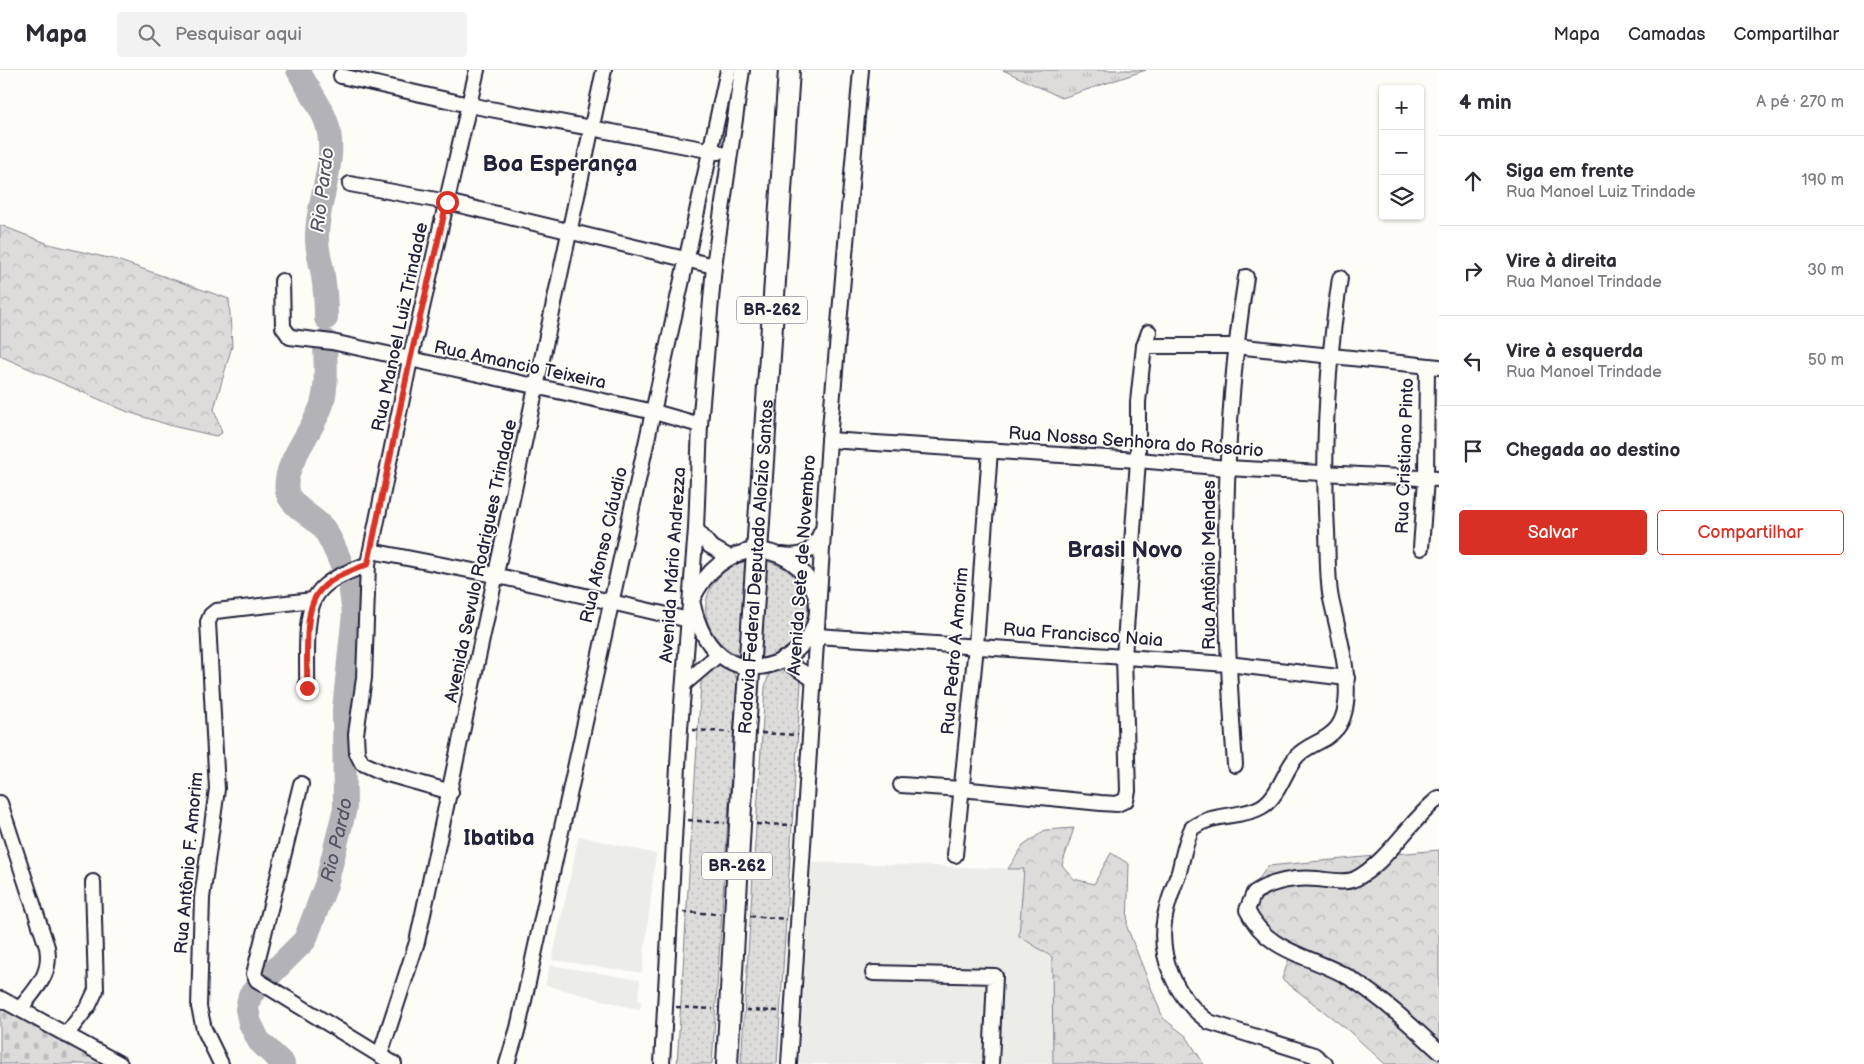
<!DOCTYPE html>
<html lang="pt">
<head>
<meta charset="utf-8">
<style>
	:root { --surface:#fff; --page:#f2f2f3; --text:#2b2b33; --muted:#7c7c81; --line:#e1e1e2; --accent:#d93025 }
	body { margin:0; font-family:"Balsamiq Sans",sans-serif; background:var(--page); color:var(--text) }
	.controls { position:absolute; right:15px; top:15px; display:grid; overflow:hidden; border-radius:5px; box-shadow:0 1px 4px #0004 }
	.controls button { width:45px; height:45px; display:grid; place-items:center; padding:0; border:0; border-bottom:1px solid var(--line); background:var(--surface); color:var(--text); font:25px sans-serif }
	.stop { position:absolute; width:15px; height:15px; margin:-11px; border:4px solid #d93025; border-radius:50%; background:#fff }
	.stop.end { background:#d93025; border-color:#fff; box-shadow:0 1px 5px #0008 }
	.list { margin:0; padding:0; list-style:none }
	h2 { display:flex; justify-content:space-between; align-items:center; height:65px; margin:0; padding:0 20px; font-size:21px }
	h2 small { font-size:16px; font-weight:400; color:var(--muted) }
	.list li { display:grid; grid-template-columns:32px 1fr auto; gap:15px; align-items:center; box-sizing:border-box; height:90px; padding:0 20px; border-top:1px solid var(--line) }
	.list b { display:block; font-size:19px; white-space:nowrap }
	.list p { margin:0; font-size:16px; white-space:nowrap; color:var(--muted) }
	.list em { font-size:16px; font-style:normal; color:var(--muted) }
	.actions { display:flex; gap:10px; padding:15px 20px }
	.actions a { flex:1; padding:11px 0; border:1px solid var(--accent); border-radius:5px; text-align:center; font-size:18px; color:var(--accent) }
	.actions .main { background:var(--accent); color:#fff }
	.icon { flex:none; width:28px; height:28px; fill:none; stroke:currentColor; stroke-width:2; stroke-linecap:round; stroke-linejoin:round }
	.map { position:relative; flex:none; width:1439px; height:994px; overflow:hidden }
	header { display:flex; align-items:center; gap:30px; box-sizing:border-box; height:70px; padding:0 25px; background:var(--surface); border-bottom:1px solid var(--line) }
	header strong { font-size:24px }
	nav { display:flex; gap:28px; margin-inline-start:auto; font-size:18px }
	.search { width:350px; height:45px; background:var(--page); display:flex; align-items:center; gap:12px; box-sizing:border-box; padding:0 18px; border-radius:5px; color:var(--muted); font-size:19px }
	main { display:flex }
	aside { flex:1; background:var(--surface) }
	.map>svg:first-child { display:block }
	.built { fill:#ecece9 }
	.grass { fill:url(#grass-tufts); stroke:#807f8b }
	.forest { fill:url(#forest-crowns); stroke:#807f8b }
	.cemetery { fill:url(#cemetery-stones); stroke:#807f8b }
	.garden { fill:url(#garden-dots); stroke:#807f8b }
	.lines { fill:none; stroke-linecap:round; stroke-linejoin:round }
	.river { stroke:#b2b2b7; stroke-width:24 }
	.minor-casing { stroke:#22223b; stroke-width:18 }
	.highway-casing { stroke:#22223b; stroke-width:24 }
	.path { stroke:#22223b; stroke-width:2.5; stroke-dasharray:5 4; stroke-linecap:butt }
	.minor { stroke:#fdfcf7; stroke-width:14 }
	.highway { stroke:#fdfcf7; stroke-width:20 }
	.route { stroke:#d93025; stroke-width:6 }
	.labels { text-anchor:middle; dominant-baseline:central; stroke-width:4; stroke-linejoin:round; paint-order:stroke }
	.shield { fill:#fdfcf7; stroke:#646373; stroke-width:1 }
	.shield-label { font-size:16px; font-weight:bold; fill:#22223b }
	.street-label { font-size:18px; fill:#22223b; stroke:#fdfcf7 }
	.water-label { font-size:19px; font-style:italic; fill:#545466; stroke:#fdfcf7 }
	.district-label { font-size:22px; font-weight:bold; fill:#22223b; stroke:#fdfcf7 }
</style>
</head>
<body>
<header>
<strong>Mapa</strong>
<div class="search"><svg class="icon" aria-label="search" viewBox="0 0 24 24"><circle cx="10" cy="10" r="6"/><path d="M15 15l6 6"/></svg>Pesquisar aqui</div>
<nav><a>Mapa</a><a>Camadas</a><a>Compartilhar</a></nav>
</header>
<main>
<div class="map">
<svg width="1439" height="994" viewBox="0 0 1439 994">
	<defs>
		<pattern id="grass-tufts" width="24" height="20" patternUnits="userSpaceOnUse" patternTransform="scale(1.25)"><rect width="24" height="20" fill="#dddcdb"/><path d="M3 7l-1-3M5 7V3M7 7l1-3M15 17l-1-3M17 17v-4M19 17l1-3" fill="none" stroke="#bdbcbd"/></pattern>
		<pattern id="forest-crowns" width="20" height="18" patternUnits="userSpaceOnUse" patternTransform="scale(1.25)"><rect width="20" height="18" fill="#dddcdb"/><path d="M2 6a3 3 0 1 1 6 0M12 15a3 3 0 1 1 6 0" fill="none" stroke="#bdbcbd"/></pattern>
		<pattern id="cemetery-stones" width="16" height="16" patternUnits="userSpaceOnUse" patternTransform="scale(1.25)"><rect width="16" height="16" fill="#dddcdb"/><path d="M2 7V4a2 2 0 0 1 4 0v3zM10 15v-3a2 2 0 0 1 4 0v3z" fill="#bdbcbd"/></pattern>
		<pattern id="garden-dots" width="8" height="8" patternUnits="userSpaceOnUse" patternTransform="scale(1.25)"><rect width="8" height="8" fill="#dddcdb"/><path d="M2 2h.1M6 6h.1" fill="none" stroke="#bdbcbd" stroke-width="1.8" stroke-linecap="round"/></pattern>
	</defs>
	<rect width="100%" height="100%" fill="#fdfcf7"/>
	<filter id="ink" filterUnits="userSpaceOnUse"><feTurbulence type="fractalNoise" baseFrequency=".02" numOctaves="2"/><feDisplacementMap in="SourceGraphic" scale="10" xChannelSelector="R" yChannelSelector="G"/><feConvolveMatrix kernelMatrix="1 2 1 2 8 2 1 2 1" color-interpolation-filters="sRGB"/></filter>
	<g filter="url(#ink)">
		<g class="built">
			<polygon points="579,766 656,784 642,903 552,890"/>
			<polygon points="812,792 1024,799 1019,866 1052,886 1053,994 799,994"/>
			<polygon points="550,895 640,910 638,930 641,931 640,940 545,915"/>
		</g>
		<polygon class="grass" points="1003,0 1146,0 1062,28"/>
		<g class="forest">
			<polygon points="0,155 49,174 117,190 229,229 232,276 214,339 222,363 216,366 172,356 128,342 0,286"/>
			<polygon points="1074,758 1062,795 1074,809 1094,814 1111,783 1129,794 1127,857 1163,948 1186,966 1204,994 1053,994 1052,887 1019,866 1024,799 1008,799 1023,776 1045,760"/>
			<polygon points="1439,780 1439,994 1385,994 1349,961 1282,909 1290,886 1263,861 1242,833 1268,796"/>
		</g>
		<polygon class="cemetery" points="3,934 112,994 0,994 0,940"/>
		<g class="garden">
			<path d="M 749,490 L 742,587 C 690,565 695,504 749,490 Z"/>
			<path d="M 767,491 C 825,508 819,577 761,588 Z"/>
			<polygon points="717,594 730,598 737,609 712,994 677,994 701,613 702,606"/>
			<path d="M 781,598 C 791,599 797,604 801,613 L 777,994 L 741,994 L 765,617 L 769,604 Z"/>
		</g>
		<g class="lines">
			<g class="river">
				<path d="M 298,0 C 306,16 322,37 327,54 C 338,90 318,128 317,164 C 316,179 321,191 323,206 C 325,219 326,234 326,248"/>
				<path d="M 325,270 C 325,291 328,313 322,334 C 314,360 282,395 287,421 C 290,437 315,447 324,459 C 331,469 336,481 341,493"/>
				<path id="s1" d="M 283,994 L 259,971 L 250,953 L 247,939 L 250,925 L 305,870 L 326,815 L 345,738 L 344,640 L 354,543 L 349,508"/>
			</g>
			<g class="minor-casing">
				<g id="minor">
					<polyline points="341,6 469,35 718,82"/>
					<polyline points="350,114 447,132 714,196"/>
					<polyline points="282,211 283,257 290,267 332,272 654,342 700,355"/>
					<polyline points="1144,276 1235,276 1439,297"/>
					<polyline points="829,370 1138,390 1227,398 1439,409"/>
					<polyline points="696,459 710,476 729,487"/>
					<polyline points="1421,478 1426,409 1427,296"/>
					<path d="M 757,480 C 778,482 796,491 808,509 C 853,579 716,656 692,530 C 705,502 725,483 757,480 Z"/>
					<polyline points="371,481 494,505 689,550"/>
					<path d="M 782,485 C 802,488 814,482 821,462"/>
					<polyline points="817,566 1228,594 1347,608"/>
					<polyline points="782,589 813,609"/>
					<polyline points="684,614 719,584"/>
					<path d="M 307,618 C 308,594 303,542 318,523 C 329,508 351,501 368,494"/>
					<path d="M 1235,695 C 1223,532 1220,368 1246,207"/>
					<polyline points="301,714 254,904 257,910 394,994"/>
					<polyline points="901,715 961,719 1101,733 1117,734 1126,730 1128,721 1124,587 1138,390 1138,332 1144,276 1149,262"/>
					<polyline points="451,722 384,703 362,693 357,683 356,664 364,608 368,494 410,290 477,0"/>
					<path d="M 1439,728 C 1411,749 1386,794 1355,809 C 1344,814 1329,810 1317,809 C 1296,807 1272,811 1254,823 L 1247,840 C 1268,885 1316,886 1353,910 C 1384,930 1412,956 1439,981"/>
					<path d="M 0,733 L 47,877 C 52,905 36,918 20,939"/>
					<polyline points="955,785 976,576 990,380"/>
					<polyline points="873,903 995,906 991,994"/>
					<polyline points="1,929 120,994"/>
					<polyline points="66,965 89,935 96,920 93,812"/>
					<polyline points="380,985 417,872 604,0"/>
					<polyline points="221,994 204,959 199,937 202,828 217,719 208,552 211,545 216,541 313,530"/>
					<polyline points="507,994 518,958 728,0"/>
					<polyline points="662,994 680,659 696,459 700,355 714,196 742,0"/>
					<polyline points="789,994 829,370 861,0"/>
					<path d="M 1325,994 L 1314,985 L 1209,952 C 1176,928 1157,887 1165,846 C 1168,831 1174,816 1179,802 C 1183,787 1185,772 1192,758 C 1213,743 1235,748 1257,739 C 1278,731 1283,702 1297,686 C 1308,674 1326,672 1337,658 C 1359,630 1338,562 1331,529 C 1327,508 1328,483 1327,461 C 1322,374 1327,295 1340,208"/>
				</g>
			</g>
			<g class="highway-casing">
				<g id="highway">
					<path id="s2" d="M 727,994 L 745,662 L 789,0"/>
				</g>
			</g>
			<g class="path">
				<polyline points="693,660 730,662"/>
				<polyline points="761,663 798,665"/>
				<polyline points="688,750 725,753"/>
				<polyline points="756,754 793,755"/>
				<polyline points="683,842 720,844"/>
				<polyline points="750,846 787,849"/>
				<polyline points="676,937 713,939"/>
				<polyline points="746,940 781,941"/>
			</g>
			<use href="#minor" class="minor"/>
			<use href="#highway" class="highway"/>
		</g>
	</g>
	<g class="lines" filter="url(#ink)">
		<path class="route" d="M 307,618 C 308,594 303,542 318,523 C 329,508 351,501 368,494 L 410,290 L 447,132"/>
	</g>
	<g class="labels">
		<g class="shield">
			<rect x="737" y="226.5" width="70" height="27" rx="4"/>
			<rect x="702" y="782.5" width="70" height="27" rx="4"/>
		</g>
		<g class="shield-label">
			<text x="772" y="240">BR-262</text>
			<text x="737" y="796">BR-262</text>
		</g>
		<g class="street-label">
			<text transform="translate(400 257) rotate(-78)">Rua Manoel Luiz Trindade</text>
			<text transform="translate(520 295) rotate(12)">Rua Amancio Teixeira</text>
			<text transform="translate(1136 372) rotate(4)">Rua Nossa Senhora do Rosario</text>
			<text transform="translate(1405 386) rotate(-88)">Rua Cristiano Pinto</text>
			<text transform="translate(604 475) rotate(-77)">Rua Afonso Cláudio</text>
			<text transform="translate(481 491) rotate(-78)">Avenida Sevulo Rodrigues Trindade</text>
			<text transform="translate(673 495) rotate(-86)">Avenida Mário Andrezza</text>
			<text transform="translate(802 495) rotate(-86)">Avenida Sete de Novembro</text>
			<text transform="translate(1209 495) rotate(-90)">Rua Antônio Mendes</text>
			<text stroke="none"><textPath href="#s2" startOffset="498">Rodovia Federal Deputado Aloízio Santos</textPath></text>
			<text transform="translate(1083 565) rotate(4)">Rua Francisco Naia</text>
			<text transform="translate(955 581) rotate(-85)">Rua Pedro A Amorim</text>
			<text transform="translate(189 793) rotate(-85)">Rua Antônio F. Amorim</text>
		</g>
		<g class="water-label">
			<text transform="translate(323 120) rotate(-83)">Rio Pardo</text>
			<text stroke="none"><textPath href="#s1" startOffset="265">Rio Pardo</textPath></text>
		</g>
		<g class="district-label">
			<text x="560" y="94">Boa Esperança</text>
			<text x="1125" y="480">Brasil Novo</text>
			<text x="499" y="768">Ibatiba</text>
		</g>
	</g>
</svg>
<div class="controls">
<button>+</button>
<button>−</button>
<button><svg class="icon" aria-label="layers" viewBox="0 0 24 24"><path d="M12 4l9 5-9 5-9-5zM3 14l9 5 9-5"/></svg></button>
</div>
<div class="stop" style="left:447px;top:132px"></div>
<div class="stop end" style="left:307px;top:618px"></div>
</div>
<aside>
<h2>4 min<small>A pé · 270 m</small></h2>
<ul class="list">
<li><svg class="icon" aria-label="ahead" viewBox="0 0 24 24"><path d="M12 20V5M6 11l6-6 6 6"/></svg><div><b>Siga em frente</b><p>Rua Manoel Luiz Trindade</p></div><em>190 m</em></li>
<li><svg class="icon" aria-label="right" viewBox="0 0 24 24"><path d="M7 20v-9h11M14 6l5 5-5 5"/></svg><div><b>Vire à direita</b><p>Rua Manoel Trindade</p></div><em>30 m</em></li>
<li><svg class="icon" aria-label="left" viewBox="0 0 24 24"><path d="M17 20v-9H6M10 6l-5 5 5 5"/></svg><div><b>Vire à esquerda</b><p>Rua Manoel Trindade</p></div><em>50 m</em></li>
<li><svg class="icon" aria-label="arrive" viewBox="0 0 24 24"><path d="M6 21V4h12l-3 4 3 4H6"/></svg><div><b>Chegada ao destino</b></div></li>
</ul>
<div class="actions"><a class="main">Salvar</a><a>Compartilhar</a></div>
</aside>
</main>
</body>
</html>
